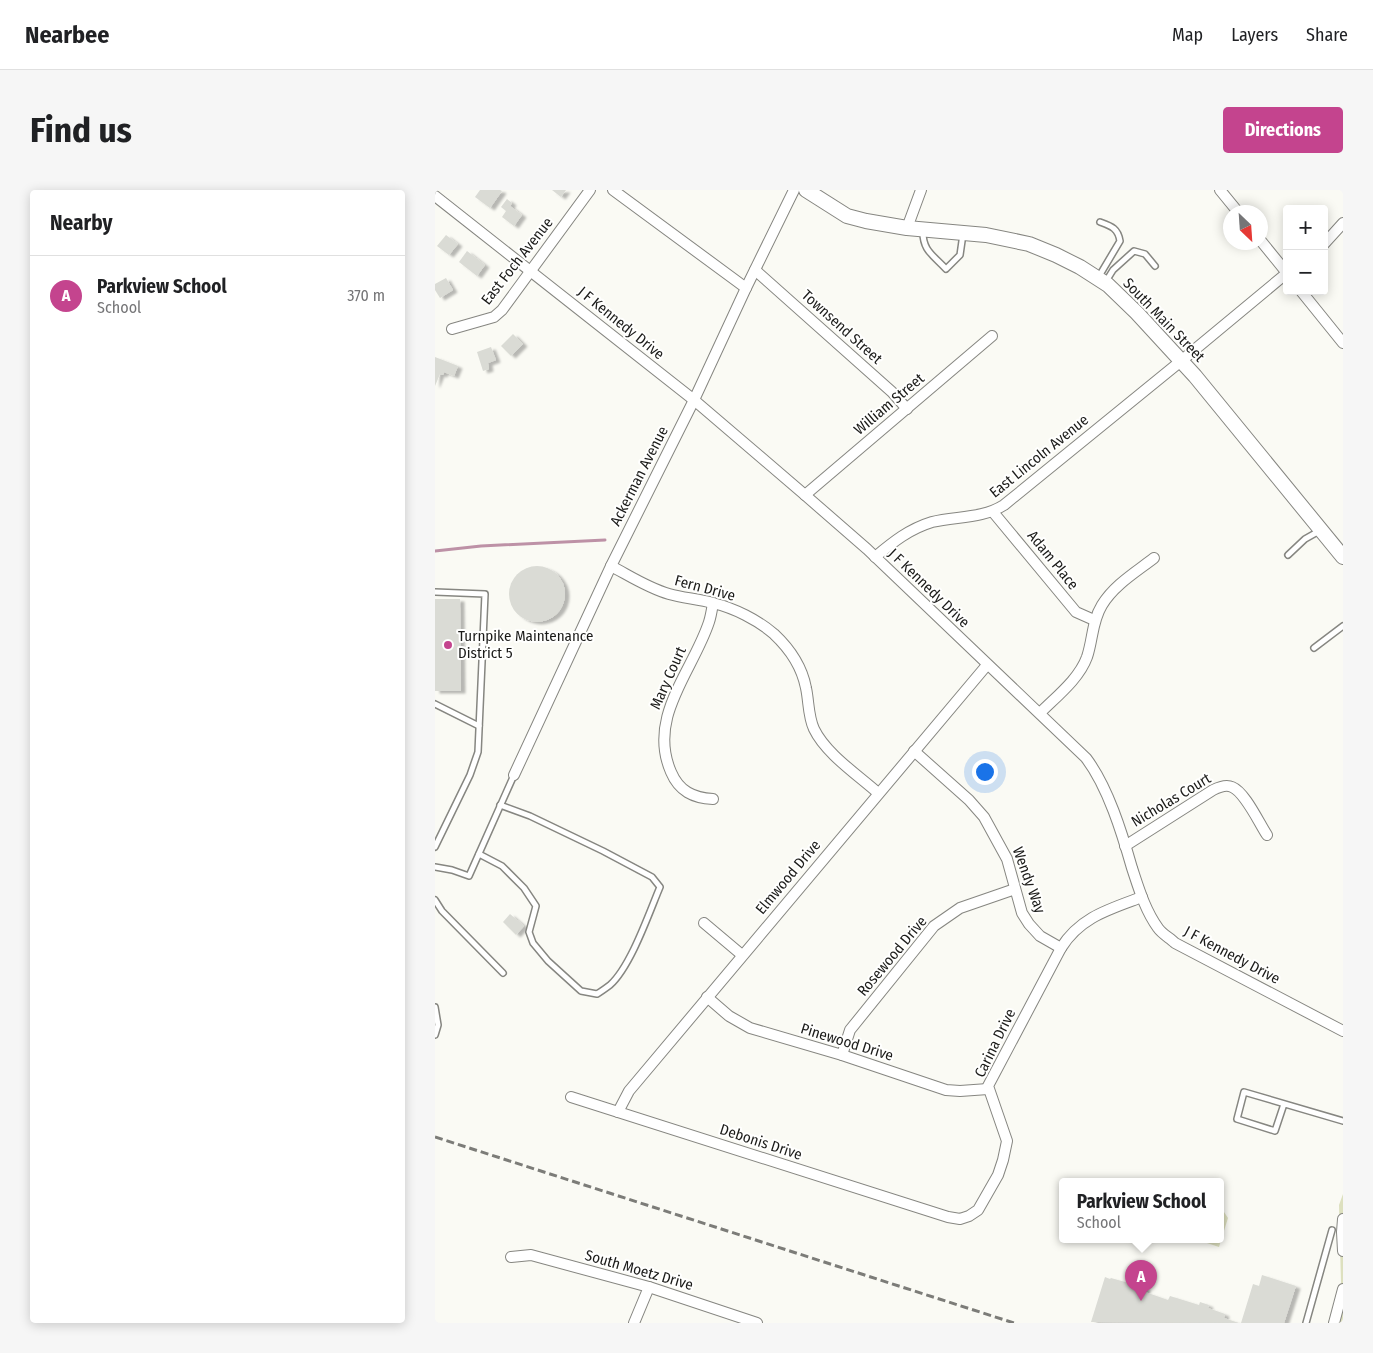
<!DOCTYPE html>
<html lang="en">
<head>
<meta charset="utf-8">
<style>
	:root { --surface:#fff; --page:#f6f6f6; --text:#202124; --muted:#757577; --line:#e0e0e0; --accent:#c4448e }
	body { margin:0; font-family:"Fira Sans Condensed",sans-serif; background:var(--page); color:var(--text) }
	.controls { position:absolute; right:15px; top:15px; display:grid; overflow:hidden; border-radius:5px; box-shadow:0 2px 12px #0003 }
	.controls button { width:45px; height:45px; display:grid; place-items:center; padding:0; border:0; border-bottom:1px solid var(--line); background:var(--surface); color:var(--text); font:25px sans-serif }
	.compass { position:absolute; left:788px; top:15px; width:45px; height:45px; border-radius:50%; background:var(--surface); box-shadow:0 2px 12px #0003; rotate:155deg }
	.you { position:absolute; left:549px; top:581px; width:18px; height:18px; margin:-12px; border:4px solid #fff; border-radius:50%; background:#1a73e8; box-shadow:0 0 0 8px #1a73e833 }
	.badge { display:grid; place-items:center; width:32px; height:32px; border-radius:50%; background:var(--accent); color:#fff; font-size:16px; font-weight:700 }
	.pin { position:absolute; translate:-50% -41px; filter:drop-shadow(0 1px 2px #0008) }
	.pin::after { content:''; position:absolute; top:26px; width:18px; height:15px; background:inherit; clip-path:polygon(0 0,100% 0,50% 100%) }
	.popup { position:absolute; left:624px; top:988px; width:165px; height:65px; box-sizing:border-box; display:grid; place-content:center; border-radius:5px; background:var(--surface); filter:drop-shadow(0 1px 4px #0005); font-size:16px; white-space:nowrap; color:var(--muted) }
	.popup b { font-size:19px; color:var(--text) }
	.popup::after { content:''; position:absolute; left:50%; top:100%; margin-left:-10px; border:10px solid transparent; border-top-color:var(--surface) }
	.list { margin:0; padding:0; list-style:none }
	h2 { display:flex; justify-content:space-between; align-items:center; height:65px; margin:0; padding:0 20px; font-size:21px }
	h2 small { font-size:16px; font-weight:400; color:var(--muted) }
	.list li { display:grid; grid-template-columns:32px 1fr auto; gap:15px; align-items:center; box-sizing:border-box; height:80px; padding:0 20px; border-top:1px solid var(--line) }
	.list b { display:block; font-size:19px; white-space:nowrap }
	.list p { margin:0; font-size:16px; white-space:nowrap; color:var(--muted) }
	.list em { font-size:16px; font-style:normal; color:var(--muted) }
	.map { position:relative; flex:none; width:908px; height:1133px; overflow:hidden; border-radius:5px }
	header { display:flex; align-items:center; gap:30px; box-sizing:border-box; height:70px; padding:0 25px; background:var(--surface); border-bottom:1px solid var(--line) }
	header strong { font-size:24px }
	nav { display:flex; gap:28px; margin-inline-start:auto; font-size:18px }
	.intro { display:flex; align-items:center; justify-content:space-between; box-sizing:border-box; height:120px; padding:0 30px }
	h1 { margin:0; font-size:35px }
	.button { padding:12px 22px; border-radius:5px; background:var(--accent); color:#fff; font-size:18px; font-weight:700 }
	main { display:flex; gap:30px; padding:0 30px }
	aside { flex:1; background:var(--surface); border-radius:5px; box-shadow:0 2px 12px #0003 }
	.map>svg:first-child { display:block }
	.green { fill:#dde0bf }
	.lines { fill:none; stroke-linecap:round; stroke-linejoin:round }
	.stream { stroke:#bd91a6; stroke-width:3 }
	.building { fill:#dadbd5; filter:url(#shadow) }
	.lane-casing { stroke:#868681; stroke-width:8 }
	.street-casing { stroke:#868681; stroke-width:12 }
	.secondary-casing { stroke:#868681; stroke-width:16 }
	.lane { stroke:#fff; stroke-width:5 }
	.street { stroke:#fff; stroke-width:10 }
	.secondary { stroke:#fff; stroke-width:14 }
	.rail { stroke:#7c7c78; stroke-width:3; stroke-dasharray:8 4; stroke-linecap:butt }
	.poi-dot { fill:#c4448e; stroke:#fffffe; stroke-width:2 }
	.labels { text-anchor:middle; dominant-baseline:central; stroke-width:4; stroke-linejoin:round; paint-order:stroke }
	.street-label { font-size:15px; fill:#1b1b19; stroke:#fffffe }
	.poi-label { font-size:15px; fill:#1b1b19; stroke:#fffffe; text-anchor:start }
</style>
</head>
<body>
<header>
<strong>Nearbee</strong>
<nav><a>Map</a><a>Layers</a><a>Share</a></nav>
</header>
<div class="intro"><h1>Find us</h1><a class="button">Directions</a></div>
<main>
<aside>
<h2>Nearby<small></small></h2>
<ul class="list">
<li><span class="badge">A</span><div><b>Parkview School</b><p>School</p></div><em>370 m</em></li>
</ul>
</aside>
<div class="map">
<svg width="908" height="1133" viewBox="0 0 908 1133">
	<defs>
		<filter id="shadow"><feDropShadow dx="4.5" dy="2.5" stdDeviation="1" flood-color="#0004"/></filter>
	</defs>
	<rect width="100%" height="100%" fill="#fafaf4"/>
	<g class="green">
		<polygon points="908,1004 908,1133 893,1133 906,1093 904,1015"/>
		<polygon points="785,1016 793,1028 784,1057 766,1051 785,1050"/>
	</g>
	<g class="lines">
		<polyline class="stream" points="0,361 46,356 170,350"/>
	</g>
	<g class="building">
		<polygon points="45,0 65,0 67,1 55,18 40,7"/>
		<polygon points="117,0 131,0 126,7"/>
		<polygon points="72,9 77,13 75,16 87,25 79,36 67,27 71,21 66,17"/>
		<polygon points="11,45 23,54 14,65 2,56"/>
		<polygon points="32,61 50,75 42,86 24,72"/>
		<polygon points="11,88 18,100 5,108 0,100 0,94"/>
		<polygon points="78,144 88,154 76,166 66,156"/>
		<polygon points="56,157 61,170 53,173 54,179 48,181 42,162"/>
		<polygon points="0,167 23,176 19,186 9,182 8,185 5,184 0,196"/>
		<circle cx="102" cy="404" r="28"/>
		<polygon points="0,409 25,409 26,501 0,501"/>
		<polygon points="75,724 89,736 81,745 68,732"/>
		<polygon points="827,1085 861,1096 849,1133 806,1133 818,1094 824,1096"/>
		<polygon points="670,1087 675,1089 676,1088 711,1098 710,1102 733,1110 735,1106 764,1115 765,1112 774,1115 773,1118 790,1124 789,1128 804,1133 656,1132"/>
	</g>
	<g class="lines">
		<g class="lane-casing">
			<g id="lane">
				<path d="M 488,40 C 487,60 498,65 511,79 L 525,65 L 528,44"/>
				<path d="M 663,88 L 685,51 C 683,38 676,36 665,32"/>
				<polyline points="670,93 678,80 699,61 710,64 720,76"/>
				<polyline points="853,365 870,349 886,340"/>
				<polyline points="0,402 50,404 43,562 35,585 0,657"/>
				<polyline points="879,458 908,436"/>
				<polyline points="0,514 44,536"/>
				<path d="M 44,664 L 67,676 L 89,698 L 101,716 L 94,742 L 98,753 L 113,771 L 146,801 L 162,804 C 167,801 171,798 175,795 C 196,776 214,723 225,697 L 217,687 L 168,661 L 95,626 L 65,615"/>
				<polyline points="0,677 17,680 34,686 79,585"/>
				<polyline points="0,710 7,721 68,783"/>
				<polyline points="0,817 3,835 0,845"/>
				<polyline points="849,914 840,941 802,929 809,902 908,931"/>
				<polyline points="871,1133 897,1040"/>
			</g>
		</g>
		<g class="street-casing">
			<g id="street">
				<polyline points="178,0 311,98"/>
				<polyline points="785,0 803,22"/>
				<path d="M 0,6 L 259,210 L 370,305 L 432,359 L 651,568 C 673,597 687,643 697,678 C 704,699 710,720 723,738 C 727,744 735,748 740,753 L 908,841"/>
				<polyline points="472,38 486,0"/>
				<polyline points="826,51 852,83"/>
				<polyline points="889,54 908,33"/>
				<polyline points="320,80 457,202 472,219"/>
				<polyline points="866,101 908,153"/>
				<polyline points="17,139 59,127 67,120 155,0"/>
				<polyline points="370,305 557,146"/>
				<polyline points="558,322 641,422 659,430"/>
				<path d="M 440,367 C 458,352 474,339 497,332 C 521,326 547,329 569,315 L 746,171 L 852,83"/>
				<path d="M 176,376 C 195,386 213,398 234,404 C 248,408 264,409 278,413 C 299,418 323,430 339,444 C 355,459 367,477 371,498 C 374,512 373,526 379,539 C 391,564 423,585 443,603"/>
				<path d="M 605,523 C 622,506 644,489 652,467 C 658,449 657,431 667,415 C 679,395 701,382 719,368"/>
				<polyline points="479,561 534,610 549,627 572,669 587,723 594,734 605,746 626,758"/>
				<polyline points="79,585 176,376 259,210 311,98 359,0"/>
				<path d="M 278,609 C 258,608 244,601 236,582 C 212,527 258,481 274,432 C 276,426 277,419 278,413"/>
				<path d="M 690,656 L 778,600 C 784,597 791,594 797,597 C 810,602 824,633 832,645"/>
				<polyline points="269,733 307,765"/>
				<polyline points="272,807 294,826 315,838 407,865 511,900 525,901 553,899"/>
				<polyline points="407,865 415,840 499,736 525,718 580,699"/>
				<path d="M 136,907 L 513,1027 L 525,1029 L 534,1026 L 543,1020 L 563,985 L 568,970 L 572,951 L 553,896 L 626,758 C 645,727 675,719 707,707"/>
				<polyline points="183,922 194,901 552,475"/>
				<polyline points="908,1029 907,1042 908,1061"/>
				<polyline points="76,1067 96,1065 214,1097 322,1133"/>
				<polyline points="199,1133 214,1097"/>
				<polyline points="899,1133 908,1099"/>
			</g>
		</g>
		<g class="secondary-casing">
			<polyline id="secondary" points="371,0 412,26 431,31 472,38 551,45 594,54 621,65 645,77 673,95 702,123 760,186 908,367"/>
		</g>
		<use href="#lane" class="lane"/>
		<use href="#street" class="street"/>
		<use href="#secondary" class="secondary"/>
		<polyline class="rail" points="0,947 579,1133"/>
	</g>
	<circle class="poi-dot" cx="13" cy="455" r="5"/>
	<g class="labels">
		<g class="street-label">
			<text transform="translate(82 71) rotate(-52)">East Foch Avenue</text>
			<text transform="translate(729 130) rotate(46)">South Main Street</text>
			<text transform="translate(186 133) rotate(39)">J F Kennedy Drive</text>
			<text transform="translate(407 137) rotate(42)">Townsend Street</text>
			<text transform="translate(454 214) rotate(-40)">William Street</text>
			<text transform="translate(604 266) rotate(-39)">East Lincoln Avenue</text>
			<text transform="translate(204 286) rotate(-63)">Ackerman Avenue</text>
			<text transform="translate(618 370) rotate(51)">Adam Place</text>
			<text transform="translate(270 398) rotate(15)">Fern Drive</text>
			<text transform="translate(494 398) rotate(44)">J F Kennedy Drive</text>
			<text transform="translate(233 488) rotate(-66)">Mary Court</text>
			<text transform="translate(736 610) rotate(-31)">Nicholas Court</text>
			<text transform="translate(353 687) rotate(-50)">Elmwood Drive</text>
			<text transform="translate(594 690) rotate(70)">Wendy Way</text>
			<text transform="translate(797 765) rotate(28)">J F Kennedy Drive</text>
			<text transform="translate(457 766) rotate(-50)">Rosewood Drive</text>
			<text transform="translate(412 852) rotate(17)">Pinewood Drive</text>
			<text transform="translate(560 853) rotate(-64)">Carina Drive</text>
			<text transform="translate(326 952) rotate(18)">Debonis Drive</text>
			<text transform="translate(204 1080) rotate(16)">South Moetz Drive</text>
		</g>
		<g class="poi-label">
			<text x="23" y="446">Turnpike Maintenance<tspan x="23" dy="17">District 5</tspan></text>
		</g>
	</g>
</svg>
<div class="controls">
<button>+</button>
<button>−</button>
</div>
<svg class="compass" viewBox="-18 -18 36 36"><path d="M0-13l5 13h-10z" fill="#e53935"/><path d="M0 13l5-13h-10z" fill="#757577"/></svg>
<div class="you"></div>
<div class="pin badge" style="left:706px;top:1111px">A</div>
<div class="popup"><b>Parkview School</b>School</div>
</div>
</main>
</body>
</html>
